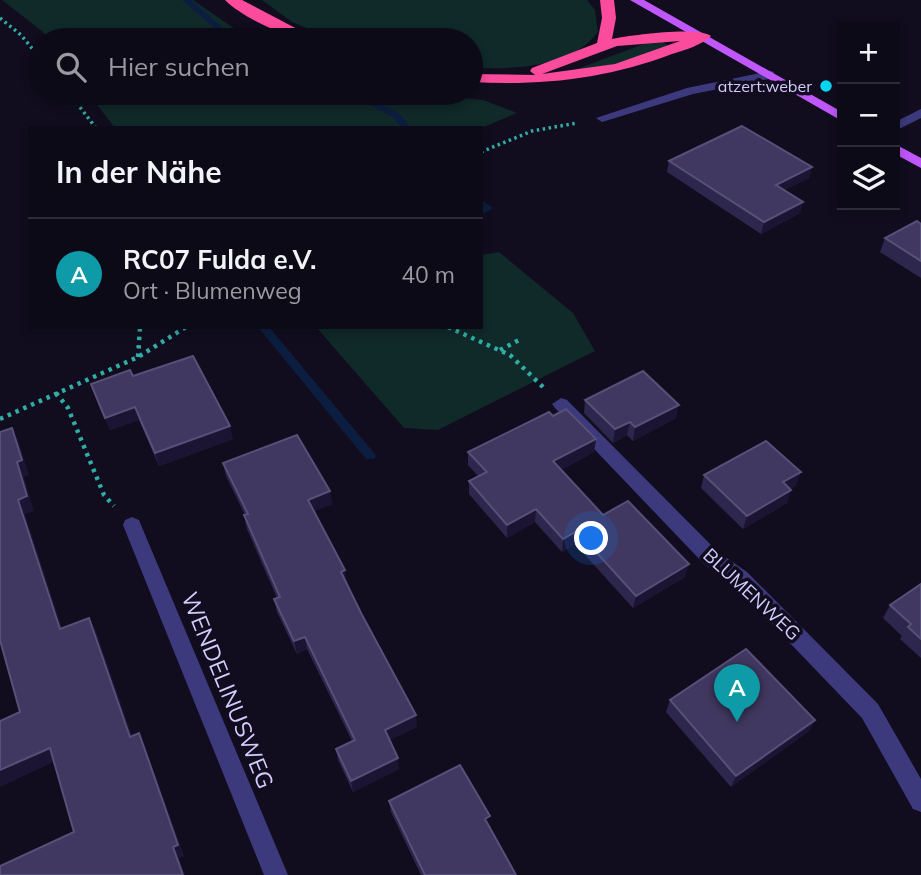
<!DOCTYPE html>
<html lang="de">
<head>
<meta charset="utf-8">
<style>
	:root { --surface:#0d0a17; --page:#161320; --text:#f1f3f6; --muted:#9a9aa1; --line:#2d2b36; --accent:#ea580c }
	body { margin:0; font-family:Mulish,sans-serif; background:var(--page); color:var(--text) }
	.controls { position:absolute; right:21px; top:21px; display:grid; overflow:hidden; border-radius:0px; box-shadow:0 4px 10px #0003 }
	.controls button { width:63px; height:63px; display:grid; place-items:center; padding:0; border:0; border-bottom:2px solid var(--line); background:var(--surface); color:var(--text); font:35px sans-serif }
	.you { position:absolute; left:592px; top:539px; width:24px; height:24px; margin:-18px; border:5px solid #fff; border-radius:50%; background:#1a73e8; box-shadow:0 0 0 10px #1a73e833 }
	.badge { display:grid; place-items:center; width:46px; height:46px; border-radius:50%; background:var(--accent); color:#fff; font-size:23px; font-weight:700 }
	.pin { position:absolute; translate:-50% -58px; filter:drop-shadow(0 2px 4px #0008) }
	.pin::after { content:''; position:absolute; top:37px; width:24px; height:21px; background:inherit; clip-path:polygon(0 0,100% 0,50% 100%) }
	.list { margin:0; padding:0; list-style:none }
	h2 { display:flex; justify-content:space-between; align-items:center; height:91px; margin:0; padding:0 28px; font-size:30px }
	h2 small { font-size:23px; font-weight:400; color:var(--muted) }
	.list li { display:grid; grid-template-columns:46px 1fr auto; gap:21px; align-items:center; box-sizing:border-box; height:112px; padding:0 28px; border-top:2px solid var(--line) }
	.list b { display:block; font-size:26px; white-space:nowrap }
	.list p { margin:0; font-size:23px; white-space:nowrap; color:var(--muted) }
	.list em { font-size:23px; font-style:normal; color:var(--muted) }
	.icon { flex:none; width:38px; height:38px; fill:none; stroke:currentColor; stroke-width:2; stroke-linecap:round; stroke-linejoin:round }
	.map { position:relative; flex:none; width:921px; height:875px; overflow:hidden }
	.search { position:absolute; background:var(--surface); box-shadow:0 4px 10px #0003; left:28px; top:28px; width:455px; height:77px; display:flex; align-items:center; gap:18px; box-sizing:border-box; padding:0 24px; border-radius:38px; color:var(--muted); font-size:26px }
	.panel { position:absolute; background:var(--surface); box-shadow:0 4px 10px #0003; left:28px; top:126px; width:455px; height:203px; border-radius:0px }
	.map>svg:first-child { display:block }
	.green { fill:#102929 }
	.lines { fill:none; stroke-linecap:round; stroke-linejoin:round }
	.stream { fill:#0c1e3f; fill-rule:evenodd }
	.path-far1 { stroke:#31ada8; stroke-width:3.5; stroke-dasharray:2.5 3.5; stroke-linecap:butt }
	.path { stroke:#31ada8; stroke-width:4.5; stroke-dasharray:3.5 5; stroke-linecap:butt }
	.minor { fill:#3d397d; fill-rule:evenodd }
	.major { fill:#c057fa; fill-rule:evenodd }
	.highway { fill:#fa4b9c; fill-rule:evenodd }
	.wall { fill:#2e274d }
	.shaded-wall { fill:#1b1533 }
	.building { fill:#403860; stroke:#575079; stroke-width:2 }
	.poi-dot { fill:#07d4f0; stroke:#110d1f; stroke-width:2.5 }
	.labels { text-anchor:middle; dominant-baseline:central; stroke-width:7; stroke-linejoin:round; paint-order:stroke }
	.far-poi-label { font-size:16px; fill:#d3cdfe; stroke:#110d1f; text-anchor:end }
	.street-label { font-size:19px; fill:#d3cdfe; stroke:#110d1f }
	.near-street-label { font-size:23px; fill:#d3cdfe; stroke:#110d1f }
</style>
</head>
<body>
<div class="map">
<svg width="921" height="875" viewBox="0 0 921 875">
	<rect width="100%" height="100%" fill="#110d1f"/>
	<g class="green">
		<polygon points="2,0 193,0 238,31 259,40 49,40 43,32"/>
		<path d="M 262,0 L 587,0 L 595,10 L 598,32 C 570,69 513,69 471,68 L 471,40 L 336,40 L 292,22 Z"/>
		<path d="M 649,42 L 663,42 L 668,46 C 640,58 603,75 572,71 Z"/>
		<polygon points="88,93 408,93 483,100 517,113 481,128 115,128"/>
		<polygon points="499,252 573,313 595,351 438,430 404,428 317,328 481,327 481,255"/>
	</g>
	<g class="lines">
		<g class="stream">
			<polygon points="182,0 191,0 237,40 228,40"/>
			<polygon points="347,93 357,93 399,113 411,128 402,128 393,117"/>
			<polygon points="481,200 493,208 481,215"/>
			<polygon points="258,327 269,327 374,453 376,456 374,459 366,459"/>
		</g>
		<g class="path-far1">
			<polyline points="0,18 21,35 40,58"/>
			<polyline points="69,93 96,128"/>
			<polyline points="481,152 532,131 577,123"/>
		</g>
		<g class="path">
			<polyline points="448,327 510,355 543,387"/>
			<polyline points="500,350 521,339"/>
			<polyline points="138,357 140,327"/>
			<polyline points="56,393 68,408 104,495 114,506"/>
			<polyline points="0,419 138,357 186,327"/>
		</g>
		<g class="minor">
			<polygon points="770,71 774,72 774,78 693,94 602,122 596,118 687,88"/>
			<polygon points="921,109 921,118 895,131 895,122"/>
			<polygon points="561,398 567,400 718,552 747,572 878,704 921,779 921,812 913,809 862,718 733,584 704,564 555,408 552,404"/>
			<polygon points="132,517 139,520 141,525 288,875 264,875 123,525 125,520"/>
		</g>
		<g class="major">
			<polygon points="630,0 644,0 842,112 842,121"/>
			<polygon points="895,144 921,158 921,168 895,154"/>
		</g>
		<g class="highway">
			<path d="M 225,0 L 242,0 L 318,40 C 292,41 244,19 225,0 Z"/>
			<path d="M 600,0 L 614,0 L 616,18 L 612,39 C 630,35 699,26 711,36 C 702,45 685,50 672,54 C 606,79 541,86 471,82 L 471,74 L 535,75 L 530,71 L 532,68 L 597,43 L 602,18 ZM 680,41 L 615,64 L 542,74 L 617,46 Z"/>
		</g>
	</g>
	<g class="wall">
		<polygon points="669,161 812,167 809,178 784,190 803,202 800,213 761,234 667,172"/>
		<polygon points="921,224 921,278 880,252 885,238"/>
		<polygon points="133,376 233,439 159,466 139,420 110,430 91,384"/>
		<polygon points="585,400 676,418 633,441 627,435 613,443 584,413"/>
		<polygon points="553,416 596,439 594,452 561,470 603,515 685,577 633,608 575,544 562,552 535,522 507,538 469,494 469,481 478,476 468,465 468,452"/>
		<polygon points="223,463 330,491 332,504 314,511 346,583 417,727 389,740 399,769 353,792 338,760 336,749 352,741 307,649 297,654 277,612 274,599 277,598 247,529 244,515 245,515 226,476"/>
		<polygon points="704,475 796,486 790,489 787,503 743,529 701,488"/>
		<polygon points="921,584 921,658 900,639 902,636 883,618 890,605"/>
		<polygon points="670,700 815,720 809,731 731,787 666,712"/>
		<polygon points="389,801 489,826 516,875 421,875 391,812"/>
	</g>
	<g class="shaded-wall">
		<polygon points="812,167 809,178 773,196 776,185"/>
		<polygon points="803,202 800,213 761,234 764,222"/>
		<polygon points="679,405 676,418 633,441 635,427"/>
		<polygon points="135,407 139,420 110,430 105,418"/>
		<polygon points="630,422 627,435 613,443 615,429"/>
		<polygon points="230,426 233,439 159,466 155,453"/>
		<polygon points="12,428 19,443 29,475 24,477 34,511 25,514 67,643 60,629 18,500"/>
		<polygon points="596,439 594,452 551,475 553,461"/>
		<polygon points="801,472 796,486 779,496 783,482"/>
		<polygon points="791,490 787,503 743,529 747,516"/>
		<polygon points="330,491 332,504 310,513 308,500"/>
		<polygon points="536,509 535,522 507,538 507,525"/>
		<polygon points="577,531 575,544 562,552 563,539"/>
		<polygon points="689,564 685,577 633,608 636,596"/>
		<polygon points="345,570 347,583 341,572"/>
		<polygon points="89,618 96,631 137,750 130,737"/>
		<polygon points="305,637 307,649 297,654 294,641"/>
		<polygon points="416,715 417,727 386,742 385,730"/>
		<polygon points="815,720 809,731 731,787 736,776"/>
		<polygon points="139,733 145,746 184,856 179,859 185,875 183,875 173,847"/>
		<polygon points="50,748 58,760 0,787 0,770"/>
		<polygon points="398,758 399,769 353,792 351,781"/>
	</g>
	<g class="building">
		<polygon points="742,126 812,167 776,185 803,202 764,222 669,161"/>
		<polygon points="917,221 921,224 921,261 885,238"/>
		<polygon points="193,356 230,426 155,453 135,407 105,418 91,384 130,370 133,376"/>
		<polygon points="643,371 679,405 635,427 630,422 615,429 585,400"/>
		<polygon points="566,409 596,439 553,461 603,515 628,501 689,564 636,596 577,531 563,539 536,509 507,525 469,481 487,472 468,452 549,412 553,416"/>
		<polygon points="12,428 22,460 17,462 27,496 18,500 60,629 89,618 130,737 139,733 178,845 173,847 183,875 0,875 0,866 74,832 50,748 0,770 0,721 20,712 0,640 0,432"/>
		<polygon points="297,435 330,491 308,500 345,570 341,572 361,613 416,715 385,730 398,758 351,781 336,749 355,740 305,637 294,641 274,599 280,597 244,515 248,514 223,463"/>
		<polygon points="766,441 801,472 783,482 791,490 747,516 704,475"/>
		<polygon points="921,584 921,639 908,627 911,624 890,605"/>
		<polygon points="746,649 815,720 736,776 670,700"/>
		<polygon points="460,765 490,816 485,819 516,875 425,875 389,801"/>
	</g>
	<circle class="poi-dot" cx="826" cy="86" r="7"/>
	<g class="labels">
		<g class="far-poi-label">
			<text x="812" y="86">atzert:weber</text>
		</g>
		<g class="street-label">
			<text transform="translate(752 594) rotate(43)">BLUMENWEG</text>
		</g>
		<g class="near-street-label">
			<text transform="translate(228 690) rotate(68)">WENDELINUSWEG</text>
		</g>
	</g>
</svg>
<div class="controls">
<button>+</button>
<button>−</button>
<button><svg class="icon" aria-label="layers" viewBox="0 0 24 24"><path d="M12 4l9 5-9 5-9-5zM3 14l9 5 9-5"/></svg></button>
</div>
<div class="you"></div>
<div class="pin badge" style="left:737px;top:722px;background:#0f9aa8">A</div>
<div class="search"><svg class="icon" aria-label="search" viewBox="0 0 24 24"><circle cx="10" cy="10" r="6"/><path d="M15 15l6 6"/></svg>Hier suchen</div>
<section class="panel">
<h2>In der Nähe<small></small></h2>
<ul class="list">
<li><span class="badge" style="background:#0f9aa8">A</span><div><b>RC07 Fulda e.V.</b><p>Ort · Blumenweg</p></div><em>40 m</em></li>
</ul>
</section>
</div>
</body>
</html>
